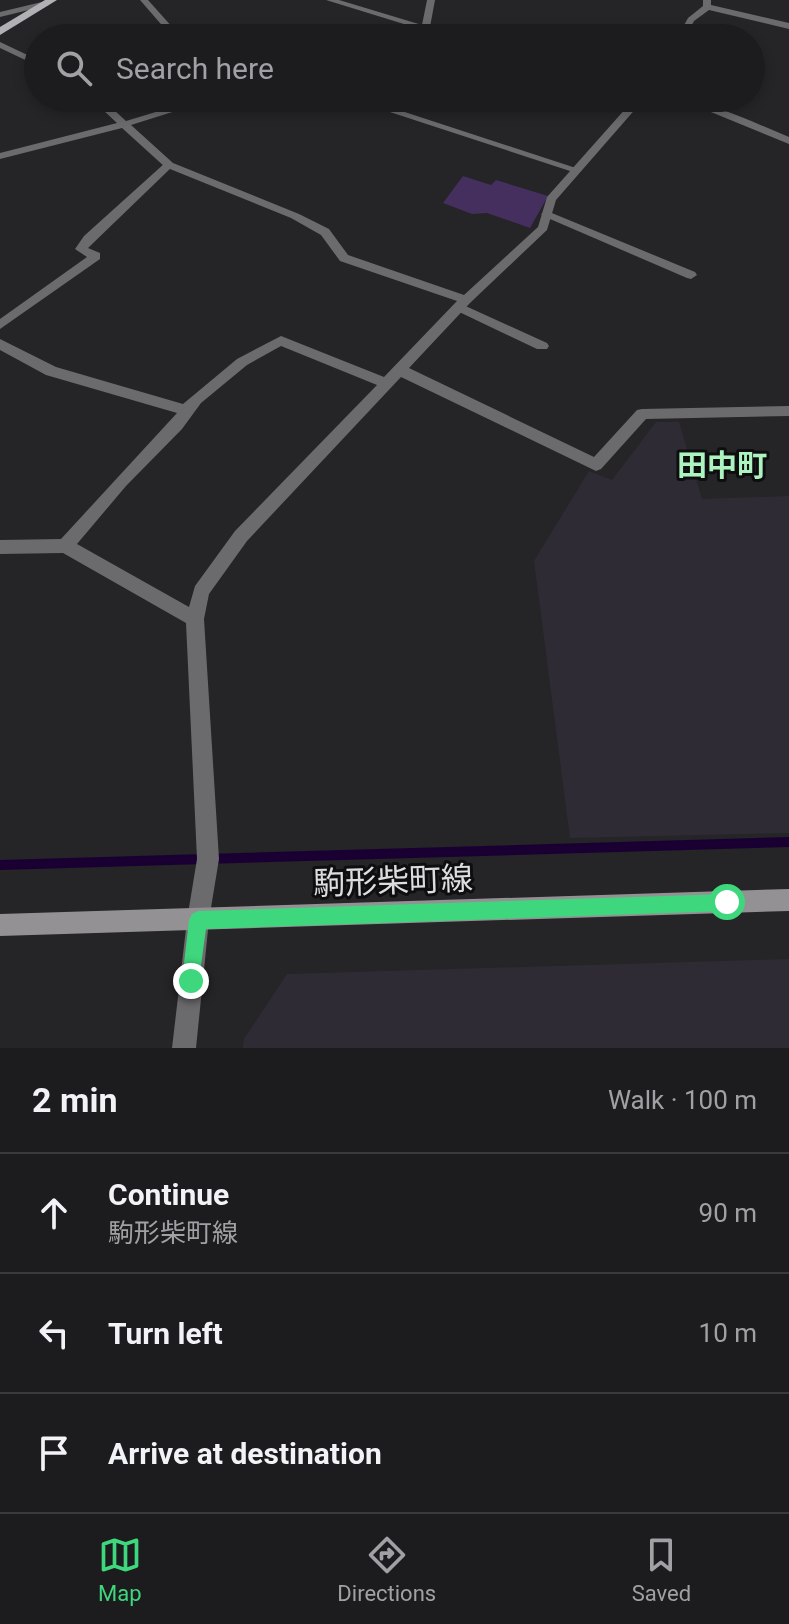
<!DOCTYPE html>
<html lang="en">
<head>
<meta charset="utf-8">
<style>
	:root { --surface:#1c1b1d; --page:#29282a; --text:#f1f3f6; --muted:#a0a1a4; --line:#3a393b; --accent:#3ed77d }
	body { margin:0; font-family:Roboto,"Noto Sans JP",sans-serif; background:var(--page); color:var(--text) }
	.stop { position:absolute; width:24px; height:24px; margin:-18px; border:6px solid #3ed77d; border-radius:50%; background:#fff }
	.stop.end { background:#3ed77d; border-color:#fff; box-shadow:0 2px 8px #0008 }
	.list { margin:0; padding:0; list-style:none }
	h2 { display:flex; justify-content:space-between; align-items:center; height:104px; margin:0; padding:0 32px; font-size:34px }
	h2 small { font-size:26px; font-weight:400; color:var(--muted) }
	.list li { display:grid; grid-template-columns:52px 1fr auto; gap:24px; align-items:center; box-sizing:border-box; height:120px; padding:0 32px; border-top:2px solid var(--line) }
	.list b { display:block; font-size:30px; white-space:nowrap }
	.list p { margin:0; font-size:26px; white-space:nowrap; color:var(--muted) }
	.list em { font-size:26px; font-style:normal; color:var(--muted) }
	.icon { flex:none; width:44px; height:44px; fill:none; stroke:currentColor; stroke-width:2; stroke-linecap:round; stroke-linejoin:round }
	.map { position:relative; flex:none; width:789px; height:1048px; overflow:hidden }
	.search { position:absolute; background:var(--surface); box-shadow:0 4px 12px #0003; left:24px; right:24px; top:24px; height:88px; display:flex; align-items:center; gap:20px; box-sizing:border-box; padding:0 28px; border-radius:44px; color:var(--muted); font-size:30px }
	.sheet { height:464px; background:var(--surface) }
	nav { display:flex; justify-content:space-around; align-items:center; box-sizing:border-box; height:112px; border-top:2px solid var(--line); background:var(--surface); font-size:22px; color:var(--muted) }
	nav a { display:grid; justify-items:center; gap:4px }
	nav .on { color:var(--accent) }
	.map>svg:first-child { display:block }
	.built { fill:#2f2b34 }
	.green { fill:#442f5f }
	.lines { fill:none; stroke-linecap:round; stroke-linejoin:round }
	.stream { stroke:#1a0032; stroke-width:10 }
	.service { fill:#6b6a6c; fill-rule:evenodd }
	.minor { fill:#6b6a6c; fill-rule:evenodd }
	.tertiary { fill:#6b6a6c; fill-rule:evenodd }
	.secondary { fill:#939194; fill-rule:evenodd }
	.primary { fill:#b1b0b4; fill-rule:evenodd }
	.route { fill:#3ed77d }
	.labels { text-anchor:middle; dominant-baseline:central; stroke-width:6; stroke-linejoin:round; paint-order:stroke }
	.quarter-label { font-size:30px; font-weight:bold; fill:#acf3c0; stroke:#0e0d0f }
	.near-street-label { font-size:32px; fill:#dddcde; stroke:#0e0d0f }
</style>
</head>
<body>
<div class="map">
<svg width="789" height="1048" viewBox="0 0 789 1048">
	<rect width="100%" height="100%" fill="#252427"/>
	<g class="built">
		<polygon points="656,422 679,422 702,499 789,496 789,833 570,838 534,561 589,471 612,480"/>
		<polygon points="789,959 789,1048 243,1048 244,1039 287,974"/>
	</g>
	<polygon class="green" points="463,176 491,185 496,180 548,196 530,228 487,213 472,214 443,203"/>
	<g class="lines">
		<polyline class="stream" points="0,865 789,842"/>
		<g class="service">
			<polygon points="140,0 148,0 182,38 173,38"/>
			<polygon points="703,0 711,0 711,5 789,23 789,29 709,10 694,21 685,38 677,38 688,18 703,6"/>
			<polygon points="46,1 49,5 0,17 0,12"/>
			<polygon points="347,98 362,98 582,170 573,172"/>
			<polygon points="711,98 721,98 712,110 706,110 704,108"/>
			<polygon points="165,163 174,165 88,248 100,253 100,259 0,329 0,319 87,257 75,249 84,236"/>
			<polygon points="547,211 695,272 697,275 691,279 687,278 543,216 541,214"/>
			<polygon points="459,303 547,343 549,346 547,349 537,349 455,310 453,307"/>
		</g>
		<g class="minor">
			<polygon points="326,0 339,0 422,25 427,0 435,0 430,27 462,38 449,38 427,32 422,37 416,37 420,29"/>
			<polygon points="0,42 38,60 38,66 0,48"/>
			<path d="M 90,98 L 101,98 L 126,121 L 202,98 L 217,98 L 131,125 L 173,163 L 299,214 L 329,229 L 348,255 L 464,295 L 538,227 L 547,197 L 635,98 L 645,98 L 556,200 L 547,230 L 470,303 L 409,368 L 594,457 L 637,410 L 642,409 L 789,406 L 789,416 L 646,419 L 601,469 L 596,471 L 401,377 L 247,541 L 209,594 L 204,619 L 219,859 L 209,920 L 206,928 L 198,931 L 190,928 L 187,920 L 197,859 L 186,623 L 63,553 L 0,554 L 0,540 L 61,539 L 177,413 L 46,375 L 0,350 L 0,339 L 56,367 L 183,404 L 237,359 L 281,336 L 384,377 L 457,301 L 340,261 L 321,235 L 291,218 L 165,167 L 122,128 L 0,159 L 0,153 L 117,123 ZM 281,346 L 377,385 L 235,531 L 195,586 L 189,607 L 77,544 L 126,486 L 182,429 L 201,403 L 247,365 Z"/>
			<path d="M 660,98 C 706,98 747,120 789,137 L 789,144 L 706,110 Z"/>
		</g>
		<polygon class="tertiary" points="198,909 206,912 209,920 196,1048 172,1048 187,920 190,912"/>
		<polygon class="secondary" points="789,889 789,911 0,936 0,914"/>
		<polygon class="primary" points="45,0 57,0 0,35 0,27"/>
	</g>
	<polygon class="route" points="727,894 733,896 736,902 733,909 727,911 206,929 198,987 191,990 185,987 182,981 189,920 192,914 198,911"/>
	<g class="labels">
		<g class="quarter-label">
			<text x="722" y="465">田中町</text>
		</g>
		<g class="near-street-label">
			<text transform="translate(393 881) rotate(-2)">駒形柴町線</text>
		</g>
	</g>
</svg>
<div class="stop" style="left:727px;top:902px"></div>
<div class="stop end" style="left:191px;top:981px"></div>
<div class="search"><svg class="icon" aria-label="search" viewBox="0 0 24 24"><circle cx="10" cy="10" r="6"/><path d="M15 15l6 6"/></svg>Search here</div>
</div>
<section class="sheet">
<h2>2 min<small>Walk · 100 m</small></h2>
<ul class="list">
<li><svg class="icon" aria-label="ahead" viewBox="0 0 24 24"><path d="M12 20V5M6 11l6-6 6 6"/></svg><div><b>Continue</b><p>駒形柴町線</p></div><em>90 m</em></li>
<li><svg class="icon" aria-label="left" viewBox="0 0 24 24"><path d="M17 20v-9H6M10 6l-5 5 5 5"/></svg><div><b>Turn left</b></div><em>10 m</em></li>
<li><svg class="icon" aria-label="arrive" viewBox="0 0 24 24"><path d="M6 21V4h12l-3 4 3 4H6"/></svg><div><b>Arrive at destination</b></div></li>
</ul>
</section>
<nav>
<a class="on"><svg class="icon" aria-label="map" viewBox="0 0 24 24"><path d="M3 6l6-2 6 2 6-2v14l-6 2-6-2-6 2zM9 4v14M15 6v14"/></svg>Map</a>
<a><svg class="icon" aria-label="directions" viewBox="0 0 24 24"><path d="M12 3l9 9-9 9-9-9zM9 14v-3h6M13 9l2 2-2 2"/></svg>Directions</a>
<a><svg class="icon" aria-label="saved" viewBox="0 0 24 24"><path d="M7 4h10v16l-5-4-5 4z"/></svg>Saved</a>
</nav>
</body>
</html>
